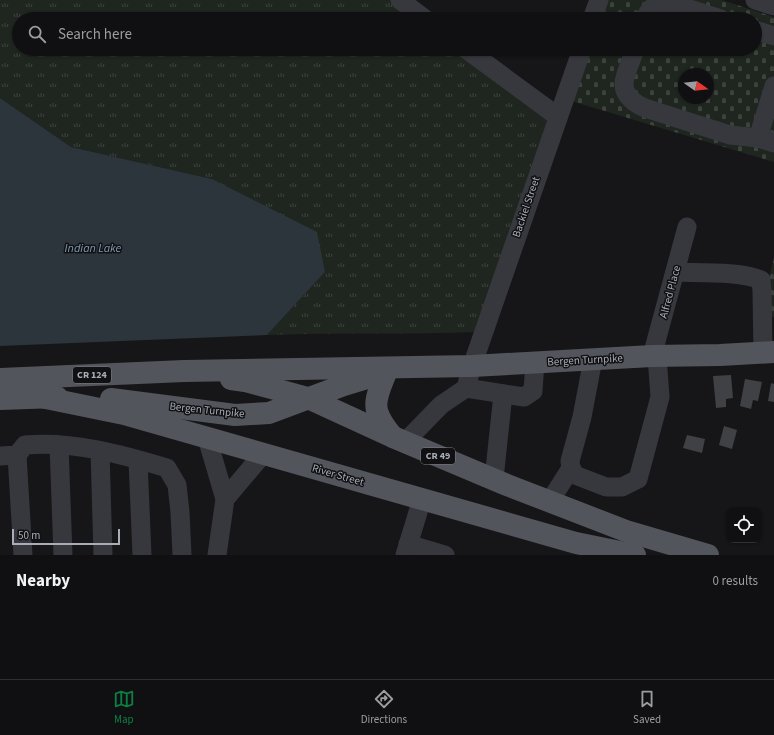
<!DOCTYPE html>
<html lang="en">
<head>
<meta charset="utf-8">
<style>
	:root { --surface:#101012; --page:#19191b; --text:#f1f3f6; --muted:#9c9d9f; --line:#303032; --accent:#0b8043 }
	body { margin:0; font-family:"Source Sans 3",sans-serif; background:var(--page); color:var(--text) }
	.controls { position:absolute; right:12px; bottom:12px; display:grid; overflow:hidden; border-radius:8px; box-shadow:0 1px 3px #0004 }
	.controls button { width:36px; height:36px; display:grid; place-items:center; padding:0; border:0; border-bottom:1px solid var(--line); background:var(--surface); color:var(--text); font:20px sans-serif }
	.compass { position:absolute; left:678px; top:68px; width:36px; height:36px; border-radius:50%; background:var(--surface); box-shadow:0 1px 3px #0004; rotate:104deg }
	.scale { position:absolute; left:12px; bottom:10px; width:108px; box-sizing:border-box; padding-left:4px; border:2px solid #a8adb8; border-top:0; font-size:11px; line-height:14px; white-space:nowrap; color:#a8adb8; -webkit-text-stroke:3px #111113; paint-order:stroke }
	.list { margin:0; padding:0; list-style:none }
	h2 { display:flex; justify-content:space-between; align-items:center; height:52px; margin:0; padding:0 16px; font-size:17px }
	h2 small { font-size:13px; font-weight:400; color:var(--muted) }
	.icon { flex:none; width:22px; height:22px; fill:none; stroke:currentColor; stroke-width:2; stroke-linecap:round; stroke-linejoin:round }
	.map { position:relative; flex:none; width:774px; height:555px; overflow:hidden }
	.search { position:absolute; background:var(--surface); box-shadow:0 1px 3px #0004; left:12px; right:12px; top:12px; height:44px; display:flex; align-items:center; gap:10px; box-sizing:border-box; padding:0 14px; border-radius:22px; color:var(--muted); font-size:15px }
	.sheet { height:124px; background:var(--surface) }
	nav { display:flex; justify-content:space-around; align-items:center; box-sizing:border-box; height:56px; border-top:1px solid var(--line); background:var(--surface); font-size:11px; color:var(--muted) }
	nav a { display:grid; justify-items:center; gap:2px }
	nav .on { color:var(--accent) }
	.map>svg:first-child { display:block }
	.cemetery { fill:url(#cemetery-stones); fill-rule:evenodd }
	.park { fill:url(#park-tufts) }
	.water { fill:#2c353c }
	.building { fill:#404145 }
	.lines { fill:none; stroke-linecap:round; stroke-linejoin:round }
	.minor { stroke:#37383d; stroke-width:19 }
	.major { stroke:#53555c; stroke-width:22 }
	.labels { text-anchor:middle; dominant-baseline:central; stroke-width:3; stroke-linejoin:round; paint-order:stroke }
	.shield { fill:#111113; stroke:#7b7e86; stroke-width:1 }
	.shield-label { font-size:10px; font-weight:bold; fill:#a8adb8 }
	.street-label { font-size:11px; fill:#a8adb8; stroke:#111113 }
	.water-label { font-size:12px; font-style:italic; fill:#7f9bb3; stroke:#111113 }
</style>
</head>
<body>
<div class="map">
<svg width="774" height="555" viewBox="0 0 774 555">
	<defs>
		<pattern id="cemetery-stones" width="16" height="16" patternUnits="userSpaceOnUse"><rect width="16" height="16" fill="#1e261f"/><path d="M2 7V4a2 2 0 0 1 4 0v3zM10 15v-3a2 2 0 0 1 4 0v3z" fill="#3c433d"/></pattern>
		<pattern id="park-tufts" width="24" height="20" patternUnits="userSpaceOnUse"><rect width="24" height="20" fill="#1e261f"/><path d="M3 7l-1-3M5 7V3M7 7l1-3M15 17l-1-3M17 17v-4M19 17l1-3" fill="none" stroke="#3c433d"/></pattern>
	</defs>
	<rect width="100%" height="100%" fill="#161618"/>
	<g class="cemetery">
		<path d="M 590,0 L 722,0 L 774,17 L 774,162 L 558,97 L 573,49 L 755,49 L 755,19 L 583,19 ZM 684,74 L 708,74 L 708,98 L 684,98 Z"/>
		<polygon points="774,258 774,317 759,318"/>
	</g>
	<path class="park" d="M 0,0 L 397,0 L 424,19 L 19,19 L 19,49 L 465,49 L 552,112 L 476,332 C 406,335 337,332 267,335 L 325,272 L 212,179 L 71,147 L 0,98 Z"/>
	<polygon class="water" points="0,98 71,147 212,179 317,232 325,272 267,335 0,346"/>
	<g class="building">
		<polygon points="731,375 733,398 726,399 726,407 716,408 713,376"/>
		<polygon points="745,379 762,382 758,401 753,400 751,409 740,406"/>
		<polygon points="771,383 774,384 774,402 768,401"/>
		<polygon points="724,426 737,430 732,449 719,445"/>
		<polygon points="687,435 705,439 702,453 683,448"/>
	</g>
	<g class="lines">
		<g class="minor">
			<polyline points="400,0 425,19"/>
			<polyline points="755,0 774,6"/>
			<polyline points="592,19 599,0"/>
			<path d="M 645,19 C 649,7 659,1 671,3 L 721,19"/>
			<polyline points="755,30 774,36"/>
			<polyline points="466,49 557,116"/>
			<path d="M 635,49 C 632,59 625,73 624,83 C 623,95 635,104 645,108 L 730,135 L 758,138 L 774,143"/>
			<polyline points="758,138 774,86"/>
			<path d="M 675,272 C 697,273 742,271 761,280 L 762,291 L 763,353"/>
			<polyline points="652,356 687,227"/>
			<polyline points="593,359 582,417 570,461 571,468 575,475 606,487 622,487 638,479 660,397 657,356"/>
			<polyline points="535,362 533,391 524,397 466,388 472,366 582,49"/>
			<polyline points="207,438 225,499 217,555"/>
			<polyline points="405,442 441,405 466,388"/>
			<polyline points="59,445 63,555"/>
			<polyline points="100,451 103,555"/>
			<polyline points="17,455 23,555"/>
			<path d="M 0,456 L 17,455 L 25,445 C 73,441 121,454 167,468 L 177,485 L 180,512 L 182,555"/>
			<polyline points="138,460 142,555"/>
			<polyline points="494,479 503,394"/>
			<polyline points="225,499 263,454"/>
			<polyline points="550,501 571,468"/>
			<polyline points="408,544 445,555"/>
			<polyline points="405,555 422,499"/>
		</g>
		<g class="major">
			<path d="M 386,373 C 373,403 371,411 393,437"/>
			<polyline points="0,379 184,371 472,366 652,356 720,355 774,352"/>
			<polyline points="231,379 245,381 308,398 393,437 507,485 626,531 708,555"/>
			<polyline points="41,397 124,414 576,543 635,555"/>
			<polyline points="0,399 57,397"/>
			<polyline points="111,399 235,415 269,413 344,385 377,375"/>
		</g>
	</g>
	<g class="labels">
		<g class="shield">
			<rect x="73" y="367" width="38" height="16" rx="3"/>
			<rect x="421" y="448" width="34" height="16" rx="3"/>
		</g>
		<g class="shield-label">
			<text x="92" y="375">CR 124</text>
			<text x="438" y="456">CR 49</text>
		</g>
		<g class="street-label">
			<text transform="translate(526 207) rotate(-71)">Backiel Street</text>
			<text transform="translate(670 292) rotate(-75)">Alfred Place</text>
			<text transform="translate(585 360) rotate(-3)">Bergen Turnpike</text>
			<text transform="translate(207 410) rotate(6)">Bergen Turnpike</text>
			<text transform="translate(338 475) rotate(16)">River Street</text>
		</g>
		<g class="water-label">
			<text x="93" y="248">Indian Lake</text>
		</g>
	</g>
</svg>
<div class="controls">
<button><svg class="icon" aria-label="locate" viewBox="0 0 24 24"><circle cx="12" cy="12" r="6"/><path d="M12 2v4M12 18v4M2 12h4M18 12h4"/></svg></button>
</div>
<svg class="compass" viewBox="-18 -18 36 36"><path d="M0-13l5 13h-10z" fill="#e53935"/><path d="M0 13l5-13h-10z" fill="#9c9d9f"/></svg>
<div class="scale">50 m</div>
<div class="search"><svg class="icon" aria-label="search" viewBox="0 0 24 24"><circle cx="10" cy="10" r="6"/><path d="M15 15l6 6"/></svg>Search here</div>
</div>
<section class="sheet">
<h2>Nearby<small>0 results</small></h2>
<ul class="list">
</ul>
</section>
<nav>
<a class="on"><svg class="icon" aria-label="map" viewBox="0 0 24 24"><path d="M3 6l6-2 6 2 6-2v14l-6 2-6-2-6 2zM9 4v14M15 6v14"/></svg>Map</a>
<a><svg class="icon" aria-label="directions" viewBox="0 0 24 24"><path d="M12 3l9 9-9 9-9-9zM9 14v-3h6M13 9l2 2-2 2"/></svg>Directions</a>
<a><svg class="icon" aria-label="saved" viewBox="0 0 24 24"><path d="M7 4h10v16l-5-4-5 4z"/></svg>Saved</a>
</nav>
</body>
</html>
